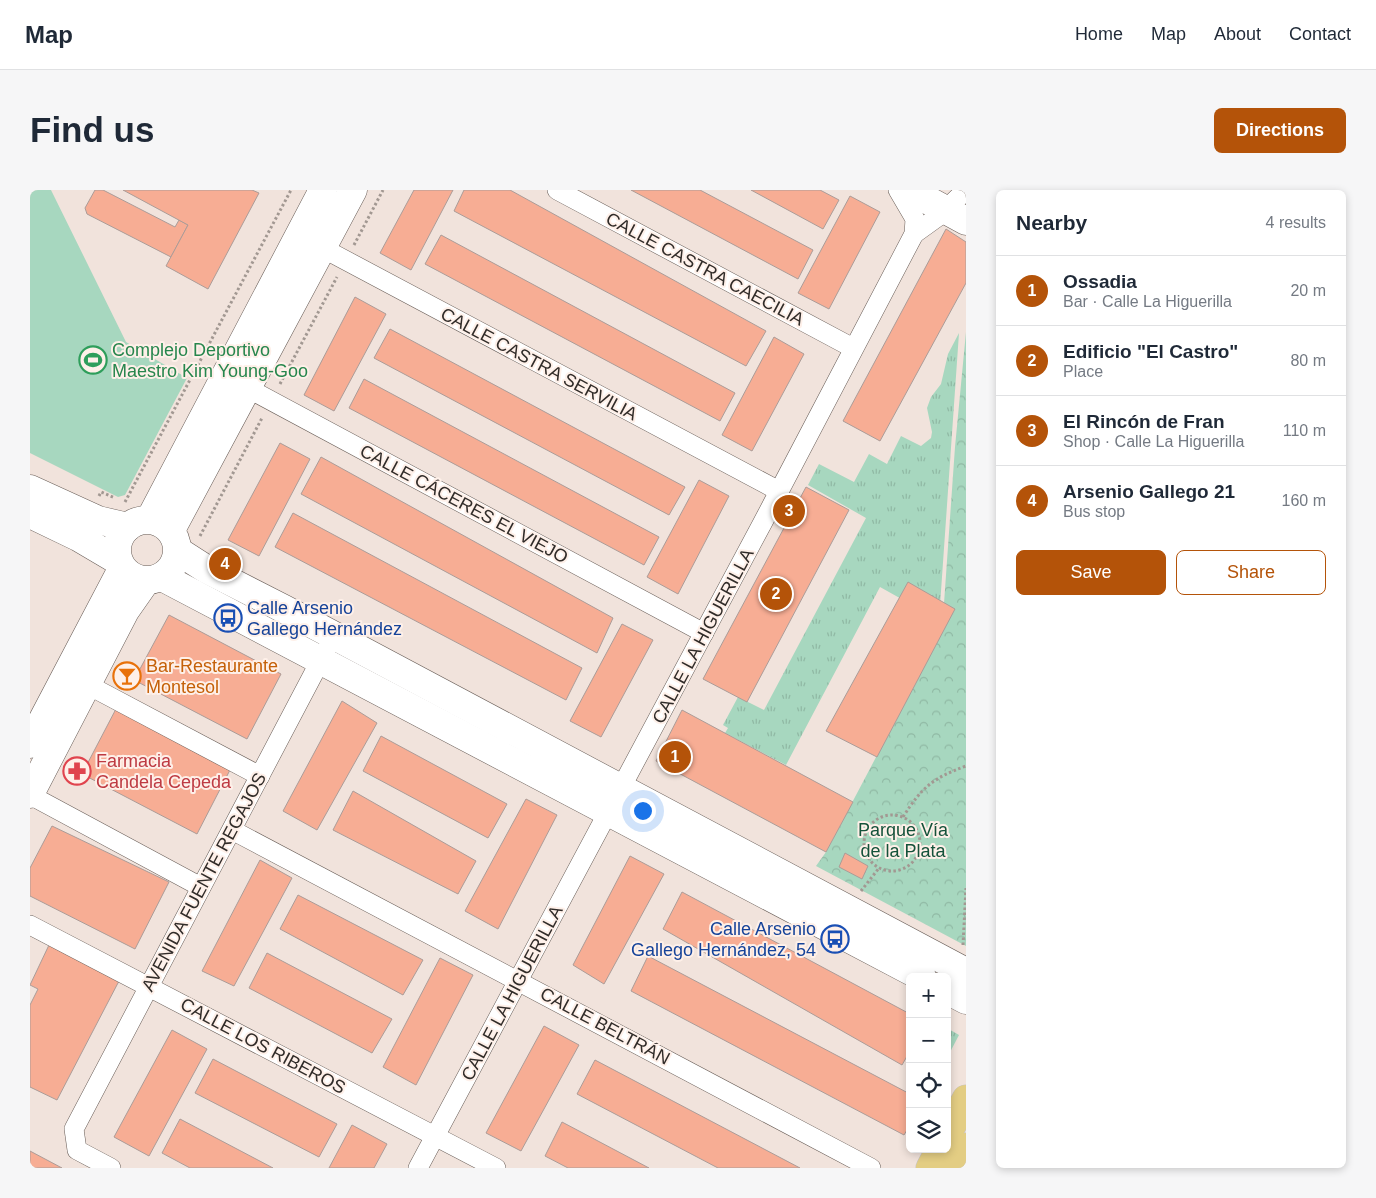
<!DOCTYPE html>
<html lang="en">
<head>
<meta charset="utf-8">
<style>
	:root { --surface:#fff; --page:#f6f6f7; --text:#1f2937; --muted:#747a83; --line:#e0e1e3; --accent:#b45309 }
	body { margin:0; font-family:Arial,sans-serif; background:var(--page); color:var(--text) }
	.controls { position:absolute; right:15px; bottom:15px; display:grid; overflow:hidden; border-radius:8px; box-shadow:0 2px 8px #0003 }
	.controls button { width:45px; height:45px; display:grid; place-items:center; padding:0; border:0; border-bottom:1px solid var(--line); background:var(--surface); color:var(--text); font:25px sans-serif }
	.you { position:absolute; left:612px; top:620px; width:18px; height:18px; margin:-12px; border:4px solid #fff; border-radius:50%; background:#1a73e8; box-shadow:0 0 0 8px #1a73e833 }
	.badge { display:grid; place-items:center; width:32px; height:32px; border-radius:50%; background:var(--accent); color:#fff; font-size:16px; font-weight:700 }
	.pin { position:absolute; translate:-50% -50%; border:2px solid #fff; box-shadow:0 1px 5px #0006 }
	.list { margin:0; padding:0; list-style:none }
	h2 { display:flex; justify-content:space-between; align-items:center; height:65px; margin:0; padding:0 20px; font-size:21px }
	h2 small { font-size:16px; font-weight:400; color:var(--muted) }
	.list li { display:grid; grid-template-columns:32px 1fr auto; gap:15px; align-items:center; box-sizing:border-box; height:70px; padding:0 20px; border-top:1px solid var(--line) }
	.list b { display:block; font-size:19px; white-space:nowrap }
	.list p { margin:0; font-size:16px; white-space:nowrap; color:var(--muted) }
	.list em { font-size:16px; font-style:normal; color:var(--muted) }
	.actions { display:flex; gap:10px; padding:15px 20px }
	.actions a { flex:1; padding:11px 0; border:1px solid var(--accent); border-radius:8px; text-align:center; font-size:18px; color:var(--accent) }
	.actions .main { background:var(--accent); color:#fff }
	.icon { flex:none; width:28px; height:28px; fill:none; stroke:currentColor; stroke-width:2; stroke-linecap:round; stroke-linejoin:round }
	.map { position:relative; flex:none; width:936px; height:978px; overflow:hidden; border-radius:8px }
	header { display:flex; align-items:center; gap:30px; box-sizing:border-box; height:70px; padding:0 25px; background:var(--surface); border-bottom:1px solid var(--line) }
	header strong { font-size:24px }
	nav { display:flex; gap:28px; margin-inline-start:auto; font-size:18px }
	.intro { display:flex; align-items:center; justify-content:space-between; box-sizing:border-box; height:120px; padding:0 30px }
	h1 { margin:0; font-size:35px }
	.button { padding:12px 22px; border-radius:8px; background:var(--accent); color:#fff; font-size:18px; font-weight:700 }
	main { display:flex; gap:30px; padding:0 30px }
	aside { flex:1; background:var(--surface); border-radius:8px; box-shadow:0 2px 8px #0003 }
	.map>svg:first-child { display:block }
	.grass { fill:url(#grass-tufts) }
	.forest { fill:url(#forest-crowns) }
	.pitch { fill:#a7d7bf }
	.building { fill:#f7ad94; stroke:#ab9c98 }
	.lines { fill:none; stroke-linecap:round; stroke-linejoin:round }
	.street-casing { stroke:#695e58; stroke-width:20 }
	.secondary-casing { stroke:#695e58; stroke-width:29 }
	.primary-casing { stroke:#c5c4c3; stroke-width:29 }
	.path { stroke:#a29892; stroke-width:3; stroke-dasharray:2.5 2.5; stroke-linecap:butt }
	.street { stroke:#fff; stroke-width:19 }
	.secondary { stroke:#fff; stroke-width:28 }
	.primary { stroke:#e3cd83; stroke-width:28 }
	.labels { text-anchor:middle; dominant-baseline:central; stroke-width:4; stroke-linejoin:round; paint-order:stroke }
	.street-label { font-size:18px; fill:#312c29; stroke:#fef0e9 }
	.leisure-label { font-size:18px; fill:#27864d; stroke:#fef0e9; text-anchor:start }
	.transit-label { font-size:18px; fill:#164399; stroke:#fef0e9; text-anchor:start }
	.food-label { font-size:18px; fill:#c56008; stroke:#fef0e9; text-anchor:start }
	.health-label { font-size:18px; fill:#be3a42; stroke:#fef0e9; text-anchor:start }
	.park-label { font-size:18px; fill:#14523a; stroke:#fef0e9 }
</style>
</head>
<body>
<header>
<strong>Map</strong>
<nav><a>Home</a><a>Map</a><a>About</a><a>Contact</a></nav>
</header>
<div class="intro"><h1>Find us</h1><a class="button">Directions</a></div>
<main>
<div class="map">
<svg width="936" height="978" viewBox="0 0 936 978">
	<defs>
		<pattern id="grass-tufts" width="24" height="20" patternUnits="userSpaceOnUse" patternTransform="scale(1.25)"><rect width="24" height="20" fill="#a7d7bf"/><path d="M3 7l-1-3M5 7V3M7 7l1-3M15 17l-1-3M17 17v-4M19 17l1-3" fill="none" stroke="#90b9a4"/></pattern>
		<pattern id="forest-crowns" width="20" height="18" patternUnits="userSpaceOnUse" patternTransform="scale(1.25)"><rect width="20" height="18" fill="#a7d7bf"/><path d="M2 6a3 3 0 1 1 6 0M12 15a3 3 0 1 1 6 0" fill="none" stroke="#90b9a4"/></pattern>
	</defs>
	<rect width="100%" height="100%" fill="#f1e3dc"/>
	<g class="grass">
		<polygon points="929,143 909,430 850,397 756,575 695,543 698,538 693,535 708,507 734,520 836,328 778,295 789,274 824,292 839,264 857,274 871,246 891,256 901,248 902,242 897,218 901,207 911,194 918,164"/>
		<polygon points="917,838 929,845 917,868"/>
	</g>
	<polygon class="forest" points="936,142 936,756 786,676 796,662 912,442 925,257"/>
	<polygon class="pitch" points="0,0 21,0 96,152 157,188 95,305 88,307 0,263"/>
	<g class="building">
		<polygon points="65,0 73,0 145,37 149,30 158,35 141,67 57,24 55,18"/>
		<polygon points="93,0 222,0 229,3 178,99 136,76 158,35"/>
		<polygon points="384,0 423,0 381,80 350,63"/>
		<polygon points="434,0 480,0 736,141 716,176 424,21"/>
		<polygon points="601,0 670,0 783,60 768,89"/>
		<polygon points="721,0 790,0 809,10 793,39"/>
		<polygon points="820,6 850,22 799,119 768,103"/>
		<polygon points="916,39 936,52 936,93 850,251 813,231"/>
		<polygon points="411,45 705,203 690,231 395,74"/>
		<polygon points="325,107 356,124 304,221 274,205"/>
		<polygon points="360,139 655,297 639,325 344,168"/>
		<polygon points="744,147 774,164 722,261 692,245"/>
		<polygon points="334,189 629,347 614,375 319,218"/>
		<polygon points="250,253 280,269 229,366 198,350"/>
		<polygon points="291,267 583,428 567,463 271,304"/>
		<polygon points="669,290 699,306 648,404 617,387"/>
		<polygon points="776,297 819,320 717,512 673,489"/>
		<polygon points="263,323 552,478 536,510 245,357"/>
		<polygon points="878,392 925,419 847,567 796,541"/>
		<polygon points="139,425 251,484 217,549 104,490"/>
		<polygon points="592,434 623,450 571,547 540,531"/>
		<polygon points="312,511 347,533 287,640 253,621"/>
		<polygon points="87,517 201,578 167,644 52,584"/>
		<polygon points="652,520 823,612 796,662 626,571"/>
		<polygon points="351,546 477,614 458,648 333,581"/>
		<polygon points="323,601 446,671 428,704 303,640"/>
		<polygon points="496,609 527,625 468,739 435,721"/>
		<polygon points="22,636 139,692 105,759 0,706 0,678"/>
		<polygon points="815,663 838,676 832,689 809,677"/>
		<polygon points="600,666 634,684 574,794 543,775"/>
		<polygon points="230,670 262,688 204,796 172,781"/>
		<polygon points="652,702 880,824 880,861 872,875 633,739"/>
		<polygon points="268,705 393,770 373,805 250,739"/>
		<polygon points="19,755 89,791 27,910 0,897 0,815 8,799 0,795"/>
		<polygon points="237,763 362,829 342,863 219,798"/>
		<polygon points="618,766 880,904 880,935 874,945 601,801"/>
		<polygon points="410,768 443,785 386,895 353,877"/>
		<polygon points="514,836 549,855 491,961 456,943"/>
		<polygon points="142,840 177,859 119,966 84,947"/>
		<polygon points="183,869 307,934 289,967 165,903"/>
		<polygon points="565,870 770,978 688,978 547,904"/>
		<polygon points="150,929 243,978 160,978 132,963"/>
		<polygon points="532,932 619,978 538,978 515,966"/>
		<polygon points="322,935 357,954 344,978 299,978"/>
		<polygon points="0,961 32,978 0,978"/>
	</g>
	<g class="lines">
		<g class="street-casing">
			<g id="street">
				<polyline points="527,0 823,158"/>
				<polyline points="884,44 909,26 936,0"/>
				<polyline points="283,53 749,301"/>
				<polyline points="208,193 674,443"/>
				<polyline points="58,495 230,586"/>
				<polyline points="0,605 171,697"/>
				<polyline points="202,640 841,978"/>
				<polyline points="0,735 466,978"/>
				<polyline points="81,978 47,960 44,939 296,460"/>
				<polyline points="388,978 733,332 884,44 885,29 868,0"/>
			</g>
		</g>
		<g class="secondary-casing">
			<g id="secondary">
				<polyline points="879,0 936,31"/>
				<polyline points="0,299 68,330 98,337"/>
				<polyline points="0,324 48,347 87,370"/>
				<polyline points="120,329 293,0"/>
				<circle cx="117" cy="360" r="30"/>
				<polyline points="141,340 323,0"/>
				<polyline points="148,361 176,379 254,419 936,782"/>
				<polyline points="132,387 892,787"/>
				<polyline points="0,554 92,379"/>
				<polyline points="0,604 95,421 116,391"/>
				<polyline points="917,800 936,810"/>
			</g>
		</g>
		<g class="primary-casing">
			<g id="primary">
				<polyline points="917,945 936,909"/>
				<polyline points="900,978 910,959"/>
				<polyline points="925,978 936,957"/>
			</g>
		</g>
		<g class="path">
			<polyline points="324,55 353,0"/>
			<polyline points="250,194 307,87"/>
			<polyline points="69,306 71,302 85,308"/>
			<polyline points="95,312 261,0"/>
			<polyline points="170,346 232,228"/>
			<circle cx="862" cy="653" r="28"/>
			<path d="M 873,627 C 892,597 903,588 936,576"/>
			<polyline points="831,701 849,678"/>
			<polyline points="933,755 936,698"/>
		</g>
		<use href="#street" class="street"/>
		<use href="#secondary" class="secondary"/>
		<use href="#primary" class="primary"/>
	</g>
	<defs>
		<g id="stadium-ring" transform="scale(1.4375)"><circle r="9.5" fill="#fef0e9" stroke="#2e9e5b" stroke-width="1.5"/><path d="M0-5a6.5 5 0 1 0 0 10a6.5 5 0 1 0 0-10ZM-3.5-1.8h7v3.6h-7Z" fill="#2e9e5b"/></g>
		<g id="bus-ring" transform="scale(1.4375)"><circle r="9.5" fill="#fef0e9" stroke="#1a4fb4" stroke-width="1.5"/><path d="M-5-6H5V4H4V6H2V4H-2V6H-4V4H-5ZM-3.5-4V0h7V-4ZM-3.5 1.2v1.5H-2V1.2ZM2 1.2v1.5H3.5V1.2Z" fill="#1a4fb4"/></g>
		<g id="bar-ring" transform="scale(1.4375)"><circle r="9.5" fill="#fef0e9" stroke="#e8710a" stroke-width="1.5"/><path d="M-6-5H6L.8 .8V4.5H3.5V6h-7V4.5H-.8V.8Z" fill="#e8710a"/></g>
		<g id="pharmacy-ring" transform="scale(1.4375)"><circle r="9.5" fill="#fef0e9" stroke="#e0444e" stroke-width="1.5"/><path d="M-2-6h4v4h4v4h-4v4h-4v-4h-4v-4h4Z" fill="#e0444e"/></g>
	</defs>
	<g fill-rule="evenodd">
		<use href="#stadium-ring" x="63" y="170"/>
		<use href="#bus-ring" x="198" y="428"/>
		<use href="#bar-ring" x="97" y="486"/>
		<use href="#pharmacy-ring" x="47" y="581"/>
		<use href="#bus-ring" x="805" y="749"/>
	</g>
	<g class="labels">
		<g class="street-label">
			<text transform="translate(675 79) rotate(28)">CALLE CASTRA CAECILIA</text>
			<text transform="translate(509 174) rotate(28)">CALLE CASTRA SERVILIA</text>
			<text transform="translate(434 314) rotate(28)">CALLE CÁCERES EL VIEJO</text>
			<text transform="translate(673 446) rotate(-62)">CALLE LA HIGUERILLA</text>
			<text transform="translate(174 692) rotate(-62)">AVENIDA FUENTE REGAJOS</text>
			<text transform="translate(482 803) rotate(-62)">CALLE LA HIGUERILLA</text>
			<text transform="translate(575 836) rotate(28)">CALLE BELTRÁN</text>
			<text transform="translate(233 856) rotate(28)">CALLE LOS RIBEROS</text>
		</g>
		<g class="leisure-label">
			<text x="82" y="160">Complejo Deportivo<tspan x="82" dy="21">Maestro Kim Young-Goo</tspan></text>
		</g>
		<g class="transit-label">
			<text x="217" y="418">Calle Arsenio<tspan x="217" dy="21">Gallego Hernández</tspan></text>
			<text x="786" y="739" text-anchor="end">Calle Arsenio<tspan x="786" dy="21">Gallego Hernández, 54</tspan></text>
		</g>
		<g class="food-label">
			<text x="116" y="476">Bar-Restaurante<tspan x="116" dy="21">Montesol</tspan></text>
		</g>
		<g class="health-label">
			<text x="66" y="571">Farmacia<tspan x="66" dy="21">Candela Cepeda</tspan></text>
		</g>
		<g class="park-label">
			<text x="873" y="640">Parque Vía<tspan x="873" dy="21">de la Plata</tspan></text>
		</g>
	</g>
</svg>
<div class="controls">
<button>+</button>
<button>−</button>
<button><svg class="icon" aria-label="locate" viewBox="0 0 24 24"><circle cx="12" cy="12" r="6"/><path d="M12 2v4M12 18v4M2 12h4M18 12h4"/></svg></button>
<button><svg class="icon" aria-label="layers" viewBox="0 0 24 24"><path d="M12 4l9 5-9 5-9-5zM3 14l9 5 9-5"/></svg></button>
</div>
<div class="you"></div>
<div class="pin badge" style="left:645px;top:567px">1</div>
<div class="pin badge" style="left:746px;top:404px">2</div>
<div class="pin badge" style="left:759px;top:321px">3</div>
<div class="pin badge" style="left:195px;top:374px">4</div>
</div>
<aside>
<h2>Nearby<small>4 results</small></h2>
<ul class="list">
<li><span class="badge">1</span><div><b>Ossadia</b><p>Bar · Calle La Higuerilla</p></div><em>20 m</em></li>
<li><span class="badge">2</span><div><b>Edificio &quot;El Castro&quot;</b><p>Place</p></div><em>80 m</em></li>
<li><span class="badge">3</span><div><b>El Rincón de Fran</b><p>Shop · Calle La Higuerilla</p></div><em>110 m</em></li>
<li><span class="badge">4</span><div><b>Arsenio Gallego 21</b><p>Bus stop</p></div><em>160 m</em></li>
</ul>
<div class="actions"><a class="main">Save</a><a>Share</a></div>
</aside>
</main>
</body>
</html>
